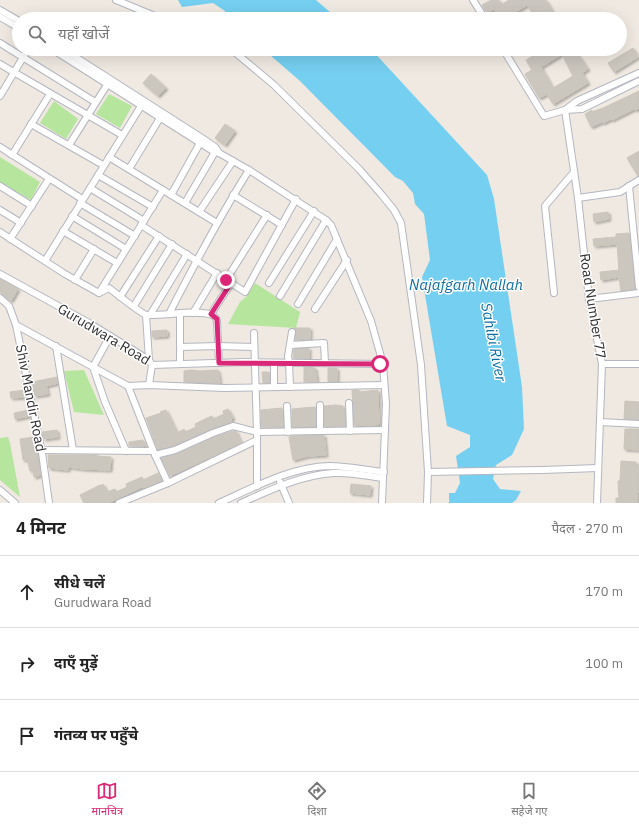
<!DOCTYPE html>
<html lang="hi">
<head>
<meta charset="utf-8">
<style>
	:root { --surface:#fff; --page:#f2f2f2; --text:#222; --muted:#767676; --line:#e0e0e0; --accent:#db2777 }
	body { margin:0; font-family:"IBM Plex Sans","Noto Sans Devanagari",sans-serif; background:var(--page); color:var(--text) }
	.stop { position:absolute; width:12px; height:12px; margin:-9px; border:3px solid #db2777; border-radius:50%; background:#fff }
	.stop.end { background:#db2777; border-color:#fff; box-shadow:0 1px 4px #0008 }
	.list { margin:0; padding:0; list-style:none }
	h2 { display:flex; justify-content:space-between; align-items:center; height:52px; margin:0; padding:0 16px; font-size:17px }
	h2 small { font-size:13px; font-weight:400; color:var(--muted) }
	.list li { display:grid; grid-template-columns:26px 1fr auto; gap:12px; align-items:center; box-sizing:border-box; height:72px; padding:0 16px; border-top:1px solid var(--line) }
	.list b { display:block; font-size:15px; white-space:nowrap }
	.list p { margin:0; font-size:13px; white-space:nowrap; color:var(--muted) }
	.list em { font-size:13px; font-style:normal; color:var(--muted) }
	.icon { flex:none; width:22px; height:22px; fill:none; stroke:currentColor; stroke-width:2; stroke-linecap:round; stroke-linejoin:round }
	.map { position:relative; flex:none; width:639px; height:503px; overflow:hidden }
	.search { position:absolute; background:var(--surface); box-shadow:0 4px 16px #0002; left:12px; right:12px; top:12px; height:44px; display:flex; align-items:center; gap:10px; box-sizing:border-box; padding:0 14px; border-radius:22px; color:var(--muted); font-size:15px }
	.sheet { height:268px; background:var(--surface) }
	nav { display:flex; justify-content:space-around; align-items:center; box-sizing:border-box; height:56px; border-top:1px solid var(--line); background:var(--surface); font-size:11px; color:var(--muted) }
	nav a { display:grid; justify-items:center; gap:2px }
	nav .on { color:var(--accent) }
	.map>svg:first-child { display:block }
	.green { fill:#b6e59e }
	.water { fill:#75cff0 }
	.building { fill:#cbc7bf; stroke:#cbc5ba; fill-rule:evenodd; filter:url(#shadow) }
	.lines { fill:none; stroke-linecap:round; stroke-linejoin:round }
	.minor-casing { stroke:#b4b7c1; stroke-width:8 }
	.minor { stroke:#fff; stroke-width:6 }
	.route { stroke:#db2777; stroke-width:5 }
	.labels { text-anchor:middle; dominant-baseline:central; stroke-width:3; stroke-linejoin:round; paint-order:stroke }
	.street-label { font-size:14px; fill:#2e2e2e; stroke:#fff }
	.water-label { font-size:15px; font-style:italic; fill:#0d6fa3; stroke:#fff }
</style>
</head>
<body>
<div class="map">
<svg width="639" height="503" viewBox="0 0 639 503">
	<defs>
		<filter id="shadow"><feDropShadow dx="2" dy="2" stdDeviation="1" flood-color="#0004"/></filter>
	</defs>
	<rect width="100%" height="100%" fill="#efe9e1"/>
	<g class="green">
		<polygon points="109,94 132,106 120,128 96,114"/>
		<polygon points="54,101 78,119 66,139 40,123"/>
		<polygon points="0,157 40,182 31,200 0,182"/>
		<polygon points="255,283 300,312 296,328 228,324 240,302 246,297"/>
		<polygon points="84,370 104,415 74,412 64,371"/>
		<polygon points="8,437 10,443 20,497 0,480 0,438"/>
	</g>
	<g class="water">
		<polygon points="178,0 316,0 338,19 228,19 225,11 213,3 182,7"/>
		<polygon points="263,49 371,49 487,175 494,199 522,387 524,429 512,455 496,465 493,479 500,489 521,491 516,500 512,503 449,503 449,493 455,493 460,483 456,456 470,447 470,435 447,426 422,277 430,260 424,214 415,204 413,193 403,181 395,177 300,81"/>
	</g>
	<g class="building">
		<polygon points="491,0 499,0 501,5 509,0 546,0 557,19 538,19 534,12 532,13 527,5 508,17 510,19 500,19 494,9 487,13 482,5"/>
		<polygon points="633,48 638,57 614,72 608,63"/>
		<path d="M 544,49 L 574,49 L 588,69 L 582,73 L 588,83 L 553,104 L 547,94 L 539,98 L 525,74 L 532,70 L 526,60 ZM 562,54 L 573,76 L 553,88 L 541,67 Z"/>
		<polygon points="151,74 166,88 158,96 143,83"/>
		<polygon points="639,91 639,108 635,110 634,109 612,120 611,119 603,123 602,122 591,127 585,114 592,110 592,112 603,108"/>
		<polygon points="225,124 235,131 225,145 215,138"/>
		<polygon points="639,151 639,176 638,176 627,158"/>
		<polygon points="608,212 609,219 594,222 593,214"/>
		<polygon points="629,233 635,289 621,291 619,277 601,280 600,272 619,270 617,244 594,246 593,239 616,237 616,234"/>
		<polygon points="0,279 18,289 11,301 0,292"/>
		<polygon points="294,328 310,328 310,339 295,340 296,332"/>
		<polygon points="167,330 167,336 152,337 152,331"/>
		<polygon points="309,348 309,358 293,358 294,349"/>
		<polygon points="304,367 315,368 317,382 304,382"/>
		<polygon points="328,368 337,368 337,381 328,382"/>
		<polygon points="191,370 199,371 218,370 220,383 184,382 184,371"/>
		<polygon points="262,372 269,372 270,383 263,383"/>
		<polygon points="57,377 58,383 46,386 48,394 35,396 32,382"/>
		<polygon points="25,390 26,397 11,398 10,392"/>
		<polygon points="352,390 359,390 359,392 378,390 379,424 376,424 376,426 354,425"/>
		<polygon points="625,401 639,402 639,419 624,419"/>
		<polygon points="336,405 343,406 343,408 345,408 345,426 324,426 324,406"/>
		<polygon points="314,407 316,408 316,427 292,427 292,409"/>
		<polygon points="282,408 283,427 261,427 261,410"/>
		<polygon points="228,409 233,418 231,419 231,422 211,429 174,446 158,450 146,418 161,413 160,412 166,410 177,433 184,429 185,432 196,427 195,424 207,418 212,416 213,419 224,414 223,411"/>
		<polygon points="29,410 30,416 15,419 14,413"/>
		<polygon points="625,429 639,429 639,450 624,449"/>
		<polygon points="57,430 58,437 44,439 42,432"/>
		<polygon points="233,431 236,431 241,443 170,476 161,458 177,454 215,437"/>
		<polygon points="324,435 326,455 308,456 293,460 289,437 292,436"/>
		<polygon points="34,437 41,475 34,477 33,471 30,471 27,459 23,460 20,439"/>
		<polygon points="143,440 144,446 129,446 129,442"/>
		<polygon points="48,455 97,455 97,456 111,457 110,470 84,469 68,467 68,470 49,468"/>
		<polygon points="621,461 636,462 636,467 639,467 639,492 637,492 637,503 616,503 616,498 619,498 618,481 620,481"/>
		<polygon points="158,473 162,481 143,488 142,487 108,503 84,503 80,495 100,485 100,486 103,484 107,492 115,489 116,492 127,487 126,484 142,477 143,480"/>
		<polygon points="351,484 371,486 370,495 350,493"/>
	</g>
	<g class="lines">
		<g class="minor-casing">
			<g id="minor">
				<polyline points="116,0 162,19"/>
				<polyline points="473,0 485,19"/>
				<polyline points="0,10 19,21"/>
				<polyline points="0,17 19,28"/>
				<polyline points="0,43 95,102"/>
				<polyline points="52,49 213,151 219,153 249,170 326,220 331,225 371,321 383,364 386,404 382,503"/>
				<polyline points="63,49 202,138 215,147 219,153"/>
				<polyline points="231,49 274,85 359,169 381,194 394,210 401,223 421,365 428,472 427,503"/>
				<polyline points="503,49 544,116 565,110 582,109 639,81"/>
				<polyline points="0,64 122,135"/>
				<polyline points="0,96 28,49"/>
				<polyline points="565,110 578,198 589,299 602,364 597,503"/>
				<polyline points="565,110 577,101 639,73"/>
				<polyline points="31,124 103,165"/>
				<polyline points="69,145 107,85"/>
				<polyline points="0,147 82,199"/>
				<polyline points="12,155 50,94"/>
				<polyline points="109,157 217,223"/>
				<polyline points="129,169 160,118"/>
				<polyline points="98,175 153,207"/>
				<polyline points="0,186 32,206"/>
				<polyline points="629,186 639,287"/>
				<polyline points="90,188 144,221"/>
				<polyline points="171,195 200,143"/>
				<polyline points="233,195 282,225"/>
				<polyline points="578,198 620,192 639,180"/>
				<polyline points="80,203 135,236"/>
				<polyline points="185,203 215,152"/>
				<polyline points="0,210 21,223"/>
				<polyline points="199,212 233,161"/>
				<polyline points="72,216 126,249"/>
				<polyline points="141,225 245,292 296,199"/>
				<polyline points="63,231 117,263"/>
				<path d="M 0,232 L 65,274 L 99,293 L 109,288 C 116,293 141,314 147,315 C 163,316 198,309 212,315 C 215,316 216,318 217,321 L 219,363"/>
				<polyline points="10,239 49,179"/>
				<polyline points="45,261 141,106"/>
				<polyline points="0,274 89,323 149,360 152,365"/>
				<polyline points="75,280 94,249"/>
				<polyline points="226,280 267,215"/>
				<polyline points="269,283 314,211"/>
				<polyline points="99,293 163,190"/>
				<polyline points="554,293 545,206 574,172"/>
				<polyline points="280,296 326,220"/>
				<polyline points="120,297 159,236"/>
				<polyline points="0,298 9,306 16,325 42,453 49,503"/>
				<polyline points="589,299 639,293"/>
				<polyline points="298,304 337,239"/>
				<polyline points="134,306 172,244"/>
				<polyline points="315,309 347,260"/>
				<polyline points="193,313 217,273"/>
				<path d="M 169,314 C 194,265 220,216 249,170"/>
				<polyline points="211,314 231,283"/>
				<polyline points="146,315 149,360"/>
				<polyline points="150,315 187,254"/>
				<polyline points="16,325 128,386 149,385 224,388 384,385"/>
				<polyline points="110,336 93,367 105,402 126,451"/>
				<polyline points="290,345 324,343 325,363"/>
				<polyline points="56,346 73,450"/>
				<polyline points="180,347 218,346 254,347"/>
				<polyline points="274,363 274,387"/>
				<polyline points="180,364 180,314"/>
				<polyline points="602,364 639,364"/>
				<polyline points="152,365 245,362 383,364"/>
				<polyline points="149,385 152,365"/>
				<polyline points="128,386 155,455 168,483"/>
				<polyline points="290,387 289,363 288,356 292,332"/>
				<polyline points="349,403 350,431"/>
				<polyline points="320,405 320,431"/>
				<polyline points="287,406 288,432"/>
				<polyline points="600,422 639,424"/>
				<polyline points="41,450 150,451"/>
				<polyline points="155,455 175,450 213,433 233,426 257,432 254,333"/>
				<polyline points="428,472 543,470 598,468"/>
				<polyline points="280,482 289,503"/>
				<polyline points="257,486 257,432 385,430"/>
				<polyline points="0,490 15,503"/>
				<polyline points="119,503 168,483 257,440"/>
				<path d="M 219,503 C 253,488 290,467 329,466 C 347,466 366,470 384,472"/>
				<path d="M 241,503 C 270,490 301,475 334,473 C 350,472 367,476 383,478"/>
			</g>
		</g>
		<use href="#minor" class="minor"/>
	</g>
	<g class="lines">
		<polyline class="route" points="226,280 231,283 211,314 217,319 219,363 380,364"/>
	</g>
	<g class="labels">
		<g class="street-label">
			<text transform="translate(593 306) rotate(81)">Road Number 77</text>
			<text transform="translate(104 334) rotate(31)">Gurudwara Road</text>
			<text transform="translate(31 398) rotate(79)">Shiv Mandir Road</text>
		</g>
		<g class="water-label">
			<text x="466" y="284">Najafgarh Nallah</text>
			<text transform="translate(494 342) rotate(79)">Sahibi River</text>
		</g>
	</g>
</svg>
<div class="stop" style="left:380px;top:364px"></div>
<div class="stop end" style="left:226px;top:280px"></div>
<div class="search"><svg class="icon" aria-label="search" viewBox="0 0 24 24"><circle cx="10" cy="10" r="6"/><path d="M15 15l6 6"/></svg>यहाँ खोजें</div>
</div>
<section class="sheet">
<h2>4 मिनट<small>पैदल · 270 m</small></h2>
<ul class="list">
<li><svg class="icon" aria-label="ahead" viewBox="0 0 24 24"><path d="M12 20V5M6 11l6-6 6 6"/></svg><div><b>सीधे चलें</b><p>Gurudwara Road</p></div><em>170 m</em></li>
<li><svg class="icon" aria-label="right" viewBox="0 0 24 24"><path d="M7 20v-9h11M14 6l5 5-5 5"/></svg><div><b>दाएँ मुड़ें</b></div><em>100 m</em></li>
<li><svg class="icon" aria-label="arrive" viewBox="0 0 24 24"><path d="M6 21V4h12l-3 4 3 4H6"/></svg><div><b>गंतव्य पर पहुँचे</b></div></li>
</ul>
</section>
<nav>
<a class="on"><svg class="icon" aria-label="map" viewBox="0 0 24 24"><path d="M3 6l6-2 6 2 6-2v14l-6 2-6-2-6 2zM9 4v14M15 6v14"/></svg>मानचित्र</a>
<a><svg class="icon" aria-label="directions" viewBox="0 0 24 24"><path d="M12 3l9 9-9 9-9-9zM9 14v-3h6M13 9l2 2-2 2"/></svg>दिशा</a>
<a><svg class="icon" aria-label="saved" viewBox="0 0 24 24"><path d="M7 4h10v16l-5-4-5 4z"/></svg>सहेजे गए</a>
</nav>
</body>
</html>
